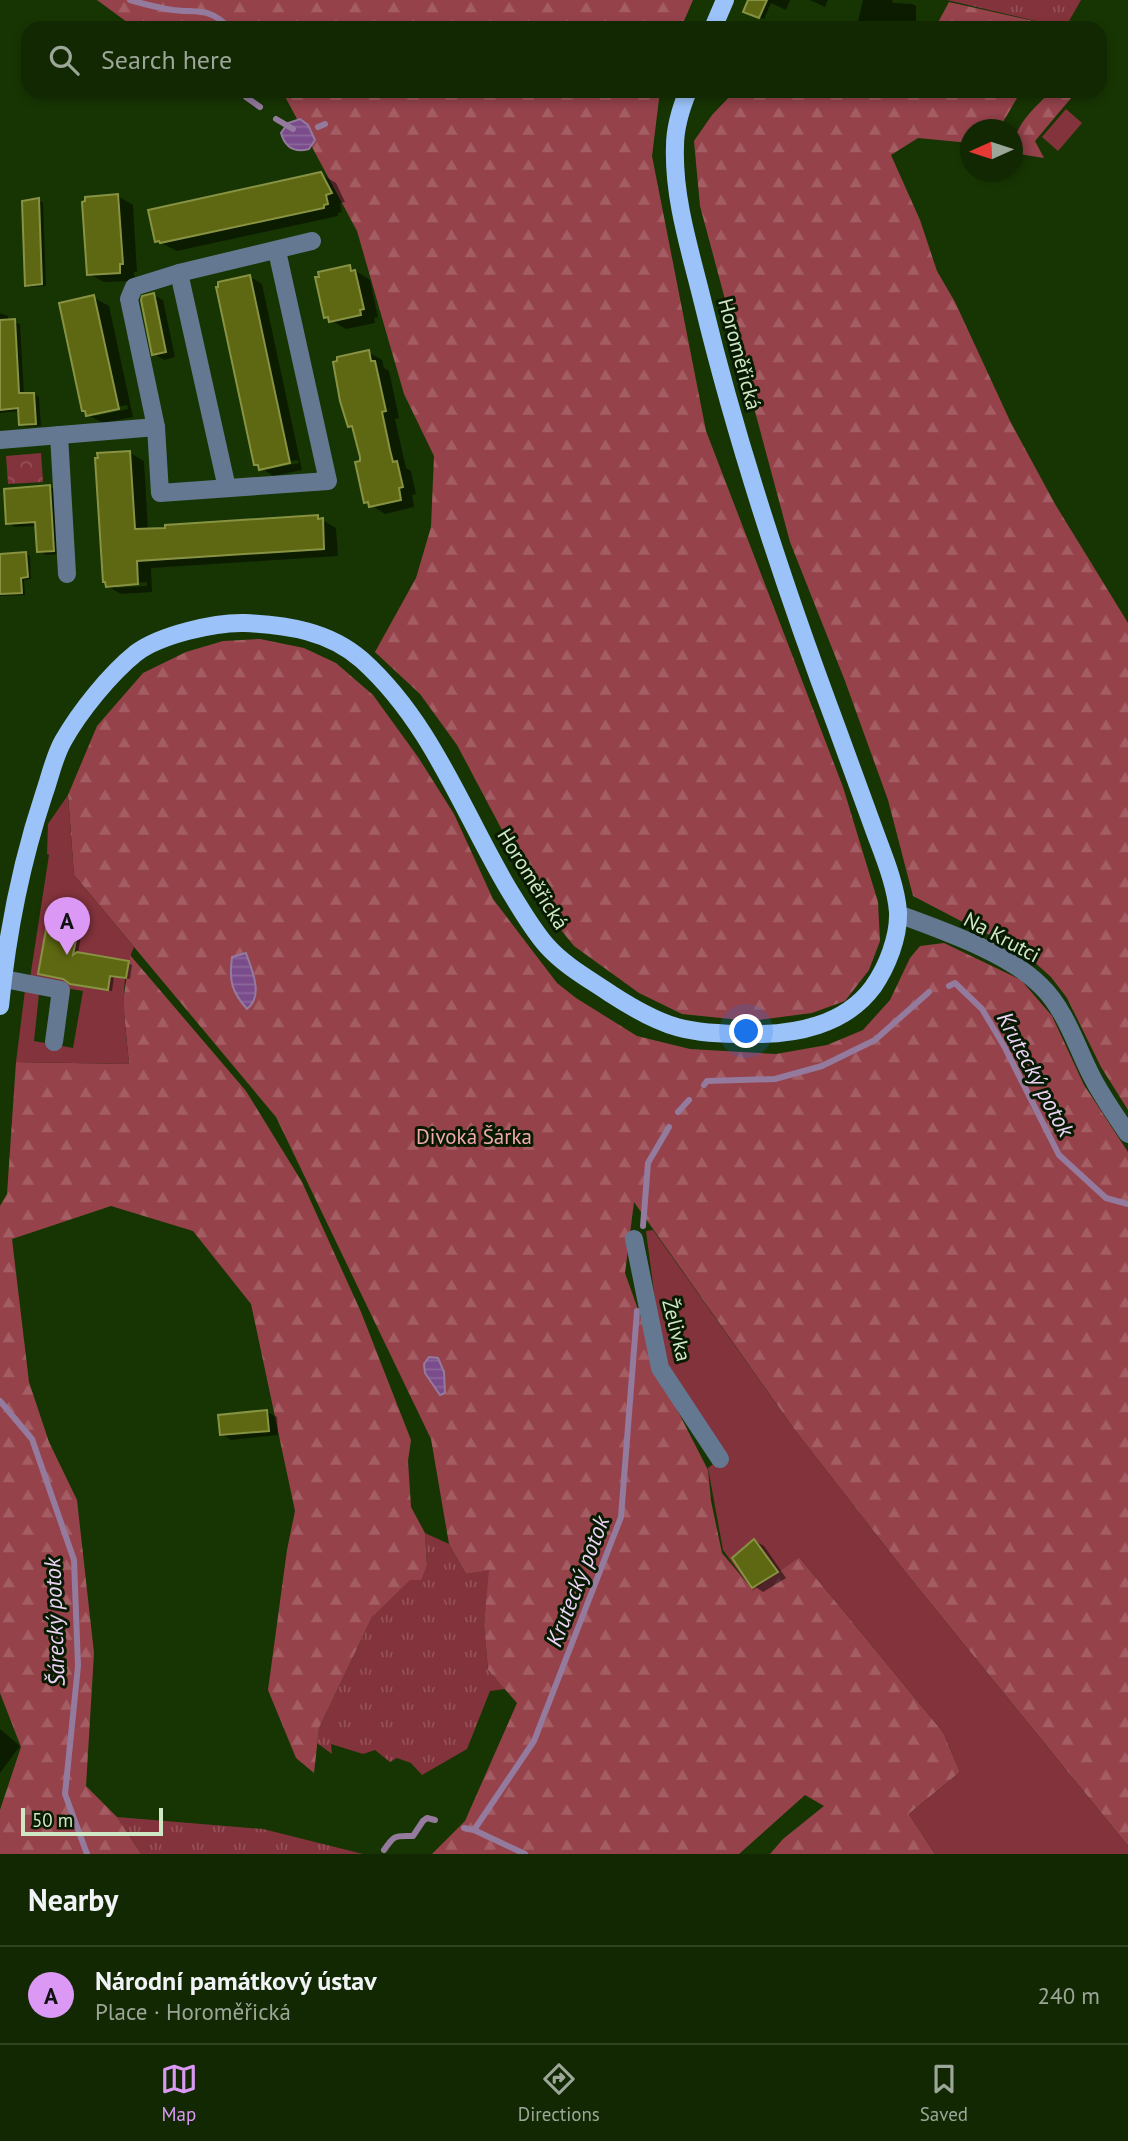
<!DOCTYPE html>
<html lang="en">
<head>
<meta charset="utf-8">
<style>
	:root { --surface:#112802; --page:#1e3411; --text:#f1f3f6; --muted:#9ca699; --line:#304424; --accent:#db99f5 }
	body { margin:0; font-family:"PT Sans",sans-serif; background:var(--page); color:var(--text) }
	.compass { position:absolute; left:960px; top:119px; width:63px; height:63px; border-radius:50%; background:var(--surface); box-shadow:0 4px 10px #0003; rotate:267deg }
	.scale { position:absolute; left:21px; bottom:18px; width:142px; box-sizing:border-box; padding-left:7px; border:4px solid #d0e7c5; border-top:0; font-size:19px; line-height:24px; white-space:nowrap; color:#d0e7c5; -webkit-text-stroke:5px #091a02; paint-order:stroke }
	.you { position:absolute; left:747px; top:1032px; width:24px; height:24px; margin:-18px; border:5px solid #fff; border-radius:50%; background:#1a73e8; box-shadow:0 0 0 10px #1a73e833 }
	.badge { display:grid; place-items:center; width:46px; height:46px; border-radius:50%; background:var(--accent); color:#111; font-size:23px; font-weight:700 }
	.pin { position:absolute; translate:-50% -58px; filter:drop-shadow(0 2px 4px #0008) }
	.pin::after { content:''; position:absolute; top:37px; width:24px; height:21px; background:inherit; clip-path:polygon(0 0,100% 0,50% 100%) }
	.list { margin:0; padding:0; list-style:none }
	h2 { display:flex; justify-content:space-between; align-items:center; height:91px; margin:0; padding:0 28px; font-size:30px }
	h2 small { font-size:23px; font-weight:400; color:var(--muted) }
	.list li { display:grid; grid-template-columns:46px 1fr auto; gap:21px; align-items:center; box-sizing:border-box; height:98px; padding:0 28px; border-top:2px solid var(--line) }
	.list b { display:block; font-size:26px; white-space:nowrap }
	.list p { margin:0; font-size:23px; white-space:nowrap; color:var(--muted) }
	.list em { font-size:23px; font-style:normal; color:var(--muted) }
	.icon { flex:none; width:38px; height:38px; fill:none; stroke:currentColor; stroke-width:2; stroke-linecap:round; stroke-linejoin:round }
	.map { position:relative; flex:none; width:1128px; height:1854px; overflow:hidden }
	.search { position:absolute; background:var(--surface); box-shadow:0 4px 10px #0003; left:21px; right:21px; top:21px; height:77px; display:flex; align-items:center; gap:18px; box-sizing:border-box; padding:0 24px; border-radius:21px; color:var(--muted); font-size:26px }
	.sheet { height:189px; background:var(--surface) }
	nav { display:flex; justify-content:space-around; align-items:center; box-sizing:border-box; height:98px; border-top:2px solid var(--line); background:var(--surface); font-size:19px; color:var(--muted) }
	nav a { display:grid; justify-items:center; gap:4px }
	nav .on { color:var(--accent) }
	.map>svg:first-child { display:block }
	.grass { fill:url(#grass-tufts) }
	.forest { fill:url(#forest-firs) }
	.park { fill:url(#park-crowns) }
	.garden { fill:#83333c; fill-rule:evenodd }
	.water { fill:url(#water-rules); stroke:#947a9d; stroke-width:2 }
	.shadow { fill:#0007; fill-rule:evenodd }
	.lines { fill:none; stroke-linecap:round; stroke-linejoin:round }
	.stream { stroke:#947a9d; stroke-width:6 }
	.building { fill:#5e6711; stroke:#879243; stroke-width:2 }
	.minor { stroke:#647892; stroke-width:18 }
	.major { stroke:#9bc3fa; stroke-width:18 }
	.labels { text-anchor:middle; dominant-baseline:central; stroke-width:6; stroke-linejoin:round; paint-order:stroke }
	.street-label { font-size:21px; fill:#d0e7c5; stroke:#091a02 }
	.park-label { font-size:21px; fill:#f2aaae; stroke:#091a02 }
	.water-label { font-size:23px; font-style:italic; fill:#ecd3f7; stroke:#091a02 }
</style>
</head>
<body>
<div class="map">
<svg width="1128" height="1854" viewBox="0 0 1128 1854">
	<defs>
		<pattern id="grass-tufts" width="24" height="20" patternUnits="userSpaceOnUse" patternTransform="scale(1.75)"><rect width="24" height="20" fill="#83333c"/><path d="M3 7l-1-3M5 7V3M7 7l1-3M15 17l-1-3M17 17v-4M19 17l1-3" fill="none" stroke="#945157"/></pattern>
		<pattern id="forest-firs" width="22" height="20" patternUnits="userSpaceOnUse" patternTransform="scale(1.75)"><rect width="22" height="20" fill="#95424b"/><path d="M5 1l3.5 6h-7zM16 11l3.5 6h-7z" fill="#a35d63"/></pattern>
		<pattern id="park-crowns" width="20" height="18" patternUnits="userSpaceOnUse" patternTransform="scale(1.75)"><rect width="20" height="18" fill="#83333c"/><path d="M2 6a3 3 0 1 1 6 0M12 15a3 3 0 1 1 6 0" fill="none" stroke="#945157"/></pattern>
		<pattern id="water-rules" width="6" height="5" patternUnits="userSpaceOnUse" patternTransform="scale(1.75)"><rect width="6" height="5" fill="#7a4c8c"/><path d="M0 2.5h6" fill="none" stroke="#8c669b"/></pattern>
	</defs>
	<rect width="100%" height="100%" fill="#173503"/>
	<g class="grass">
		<polygon points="947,0 1081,0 1065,28"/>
		<polygon points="425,1533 449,1544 466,1574 490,1569 484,1625 488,1670 505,1689 490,1691 467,1749 422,1775 411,1763 397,1758 390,1762 375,1750 363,1754 331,1744 332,1754 317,1743 319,1728 372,1617 402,1580 427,1565"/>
		<polygon points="117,1817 263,1829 363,1854 141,1854"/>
	</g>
	<g class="forest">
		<polygon points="97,0 693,0 681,28 135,28"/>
		<polygon points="949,2 1065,28 935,28"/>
		<polygon points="282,91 660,91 652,156 706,431 843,787 878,902 880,941 869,970 845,1001 812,1013 750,1021 682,1014 639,993 574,946 544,909 457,745 420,694 375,652 416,578 431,527 434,456 404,394 357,231"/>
		<polygon points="741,91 1021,91 999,129 970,130 970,143 918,138 891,155 920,220 937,271 955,302 1010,421 1055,504 1128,623 1128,1110 1101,1067 1067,998 1051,977 1014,944 982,932 913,896 888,800 845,681 790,542 700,206 694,141 712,115 733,93"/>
		<path d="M 1051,91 L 1077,91 L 1035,141 L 1044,158 L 1013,153 C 1012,126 1034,109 1051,91 Z"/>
		<polygon points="260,639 304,648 336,663 373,695 418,757 454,814 493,899 557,983 576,998 637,1036 690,1049 776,1054 827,1045 863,1030 890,1000 910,958 920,946 944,943 1021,980 1052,1016 1084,1085 1128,1152 1128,1846 906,1573 794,1429 634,1202 625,1273 666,1388 708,1470 711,1501 722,1553 753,1590 799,1557 943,1732 960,1772 909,1814 935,1854 770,1854 783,1839 824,1806 805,1795 739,1854 432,1854 465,1821 517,1703 488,1670 484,1625 489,1570 466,1574 449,1544 431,1439 276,1117 74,875 68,795 97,726 143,673 186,652 223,641"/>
		<polygon points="130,955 246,1091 302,1182 361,1312 411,1440 408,1461 411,1507 425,1533 427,1565 421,1580 410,1580 372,1617 319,1728 314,1773 296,1758 268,1690 287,1550 295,1511 251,1304 193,1231 111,1206 12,1239 29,1382 49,1442 77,1500 94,1653 86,1786 117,1817 141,1854 0,1854 0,1810 21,1747 0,1693 0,1206 7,1194 16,1062 129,1064 123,1002"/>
	</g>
	<polygon class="park" points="41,453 43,482 8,484 6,456"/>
	<g class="garden">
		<polygon points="1066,109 1082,123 1058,151 1042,137"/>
		<path d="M 68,795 L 74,875 L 134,947 C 117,983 126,1027 129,1064 L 16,1062 L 25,990 L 30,978 L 49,855 L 47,854 L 48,824 ZM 40,984 L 83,991 L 73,1048 L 34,1041 Z"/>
		<polygon points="653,1230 794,1429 906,1573 1128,1846 1128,1854 935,1854 909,1814 960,1772 943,1732 799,1557 753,1591 723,1550 708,1468 725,1455 663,1361 646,1231"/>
	</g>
	<g class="water">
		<path d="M 300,119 L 308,125 L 315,140 L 309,149 C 294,153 285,147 281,133 L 288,123 Z"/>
		<path d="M 246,953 C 252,970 264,996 247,1009 C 231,991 229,980 232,957 Z"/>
		<polygon points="429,1357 438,1358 444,1372 445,1393 440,1395 425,1373 424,1364"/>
	</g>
	<g class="shadow">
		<polygon points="750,0 790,0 786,10 771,3 764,19 749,13"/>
		<polygon points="810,0 828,0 825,7"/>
		<polygon points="863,0 892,0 893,3 912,4 916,6 916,21 894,21 886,28 844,28 863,23 858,21"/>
		<polygon points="321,174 336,183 345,202 340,203 342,212 338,213 338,216 177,251 157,241"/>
		<polygon points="118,196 133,205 137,272 134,272 135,281 104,282 89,274"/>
		<polygon points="39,200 43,203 46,286 31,287 27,285"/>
		<polygon points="350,267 370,280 378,317 374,318 375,323 346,329 325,317"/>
		<path d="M 250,277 L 262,284 L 302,470 L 273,476 L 256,464 ZM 298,460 L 299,463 L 265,470 L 265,466 Z"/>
		<polygon points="153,295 163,300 175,357 164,360 154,354"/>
		<path d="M 93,297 L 109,306 L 133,417 L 103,423 L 88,415 ZM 127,405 L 128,409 L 95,416 L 95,412 Z"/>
		<polygon points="0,313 8,316 8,321 20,324 24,395 34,394 39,397 41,426 26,427 21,424 20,411 0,413"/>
		<polygon points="368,352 382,360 384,368 389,371 399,418 395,419 406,468 411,471 416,494 412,495 414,507 385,514 366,502 354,429 349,426"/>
		<path d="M 130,453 L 144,461 L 148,530 L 317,517 L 336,528 L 338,556 L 151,568 L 152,592 L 121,594 L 107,586 ZM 147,582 L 147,586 L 116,588 L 116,584 Z"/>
		<polygon points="50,487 57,491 61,554 46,555 38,551 37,526 15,527 8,523"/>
		<polygon points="26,554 30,556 31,579 24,580 25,595 0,596 0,556"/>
		<polygon points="78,926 82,928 78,954 128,963 132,965 130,979 114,977 112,991 76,985 68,980 40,973"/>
		<polygon points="267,1412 277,1417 278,1435 231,1440 221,1434"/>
		<polygon points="755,1541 764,1546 786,1578 763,1592 754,1586"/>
		<polygon points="0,1729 20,1746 0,1773"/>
	</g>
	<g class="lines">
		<g class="stream">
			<path d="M 130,0 C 144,4 159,8 173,10 C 198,13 210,7 229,28"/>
			<polyline points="242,91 246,97 260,107"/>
			<polyline points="276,119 293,129"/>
			<polyline points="318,127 325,124"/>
			<polyline points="949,986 955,983 982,1009 1004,1046 1059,1155 1106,1198 1128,1204"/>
			<polyline points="704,1085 707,1081 775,1079 822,1066 875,1040 929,992"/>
			<polyline points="678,1112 689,1100"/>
			<polyline points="643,1226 648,1163 669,1127"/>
			<polyline points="0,1401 32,1439 74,1560 78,1666 65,1794 87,1854"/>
			<polyline points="464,1828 474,1830 534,1741 621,1517 637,1311"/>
			<polyline points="474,1830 525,1854"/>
			<path d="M 384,1850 C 395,1834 395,1836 413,1836 L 423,1821 L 427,1818 L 435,1820"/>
		</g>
	</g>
	<g class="building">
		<polygon points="748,0 767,0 759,18 743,12"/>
		<polygon points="321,172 332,193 326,195 328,204 324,205 324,208 160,243 159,241 155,242 148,210"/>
		<polygon points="118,194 123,264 120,264 120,273 87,275 82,202 85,201 85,197"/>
		<polygon points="39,198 42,284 25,286 22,201"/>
		<polygon points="350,265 351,271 355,270 364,309 360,310 361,315 329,322 328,317 324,318 315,277 319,277 318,272"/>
		<polygon points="250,275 290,463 259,470 258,465 254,465 216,287 218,287 218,282"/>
		<polygon points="154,293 166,352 152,355 141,300 142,296"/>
		<polygon points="94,295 119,409 86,416 85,411 82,411 59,303"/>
		<polygon points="15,319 19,393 34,393 36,424 19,425 18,408 0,410 0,320"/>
		<polygon points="369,350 371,361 375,361 386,411 382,412 390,450 393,462 397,461 403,487 399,488 401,500 369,507 368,502 364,503 355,462 360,461 360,457 352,426 348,427 340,401 333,362 337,361 337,357"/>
		<polygon points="130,451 135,529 165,528 165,525 180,524 318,515 318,519 323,518 324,549 137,561 138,584 106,587 105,582 103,582 95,458 98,458 97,453"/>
		<polygon points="50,485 54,551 37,552 35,522 6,524 4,489"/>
		<polygon points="26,552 28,577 21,578 22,593 0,594 0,554"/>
		<polygon points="48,919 79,924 73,955 77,952 129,961 126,978 110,976 108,990 70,984 63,979 38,974"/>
		<polygon points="267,1410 269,1431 220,1435 218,1415"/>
		<polygon points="754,1539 778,1572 752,1588 732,1558"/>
	</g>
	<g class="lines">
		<g class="minor">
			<polyline points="179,273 134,287 129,299 156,427 160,493 328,481 277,251"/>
			<polyline points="59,435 67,574"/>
			<polyline points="0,440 156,427"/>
			<polyline points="227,488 179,273 312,241"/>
			<path d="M 898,914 C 941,930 1009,953 1041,986 C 1065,1009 1076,1045 1091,1075 C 1101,1095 1115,1115 1128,1134"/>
			<polyline points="4,979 61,990 54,1042"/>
			<polyline points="634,1239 660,1368 720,1459"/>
		</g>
		<g class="major">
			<polyline points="713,28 725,0"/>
			<path d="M 0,1006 C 7,935 21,863 44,794 C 50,777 54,757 63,741 C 80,711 110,674 136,653 C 160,635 215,622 245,623 C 287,625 329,631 362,660 C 432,723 462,811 509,890 C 521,909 532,929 547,946 C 565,966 589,979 611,994 C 665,1029 687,1034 750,1034 C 795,1035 845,1025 873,987 C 887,967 899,937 898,912 C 896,886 885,859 876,835 C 863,800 850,764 837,728 C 785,589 738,448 703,303 C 691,253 673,199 675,146 C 675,128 681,108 688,91"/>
		</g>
	</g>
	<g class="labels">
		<g class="street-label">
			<text transform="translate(740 354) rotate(75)">Horoměřická</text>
			<text transform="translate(533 879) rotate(58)">Horoměřická</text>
			<text transform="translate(1002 937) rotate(28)">Na Krutci</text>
			<text transform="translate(677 1330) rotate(76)">Želivka</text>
		</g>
		<g class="park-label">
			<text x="474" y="1136">Divoká Šárka</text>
		</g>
		<g class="water-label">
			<text transform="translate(1036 1074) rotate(62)">Krutecký potok</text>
			<text transform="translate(577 1581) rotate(-69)">Krutecký potok</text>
			<text transform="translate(54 1622) rotate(-92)">Šárecký potok</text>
		</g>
	</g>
</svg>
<svg class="compass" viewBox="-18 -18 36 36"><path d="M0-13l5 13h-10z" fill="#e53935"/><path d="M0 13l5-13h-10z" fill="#9ca699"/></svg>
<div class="scale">50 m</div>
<div class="you"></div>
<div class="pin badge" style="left:67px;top:955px">A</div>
<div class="search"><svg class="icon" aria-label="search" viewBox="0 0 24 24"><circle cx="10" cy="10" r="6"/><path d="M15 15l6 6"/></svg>Search here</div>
</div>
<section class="sheet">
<h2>Nearby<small></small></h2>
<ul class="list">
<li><span class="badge">A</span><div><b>Národní památkový ústav</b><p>Place · Horoměřická</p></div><em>240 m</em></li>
</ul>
</section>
<nav>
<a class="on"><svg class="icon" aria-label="map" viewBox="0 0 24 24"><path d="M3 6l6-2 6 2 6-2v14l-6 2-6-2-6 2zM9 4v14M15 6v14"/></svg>Map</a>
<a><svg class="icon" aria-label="directions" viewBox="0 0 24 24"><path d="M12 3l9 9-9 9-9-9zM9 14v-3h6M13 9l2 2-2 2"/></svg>Directions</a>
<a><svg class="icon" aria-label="saved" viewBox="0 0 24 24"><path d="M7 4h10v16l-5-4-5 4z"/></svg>Saved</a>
</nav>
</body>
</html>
